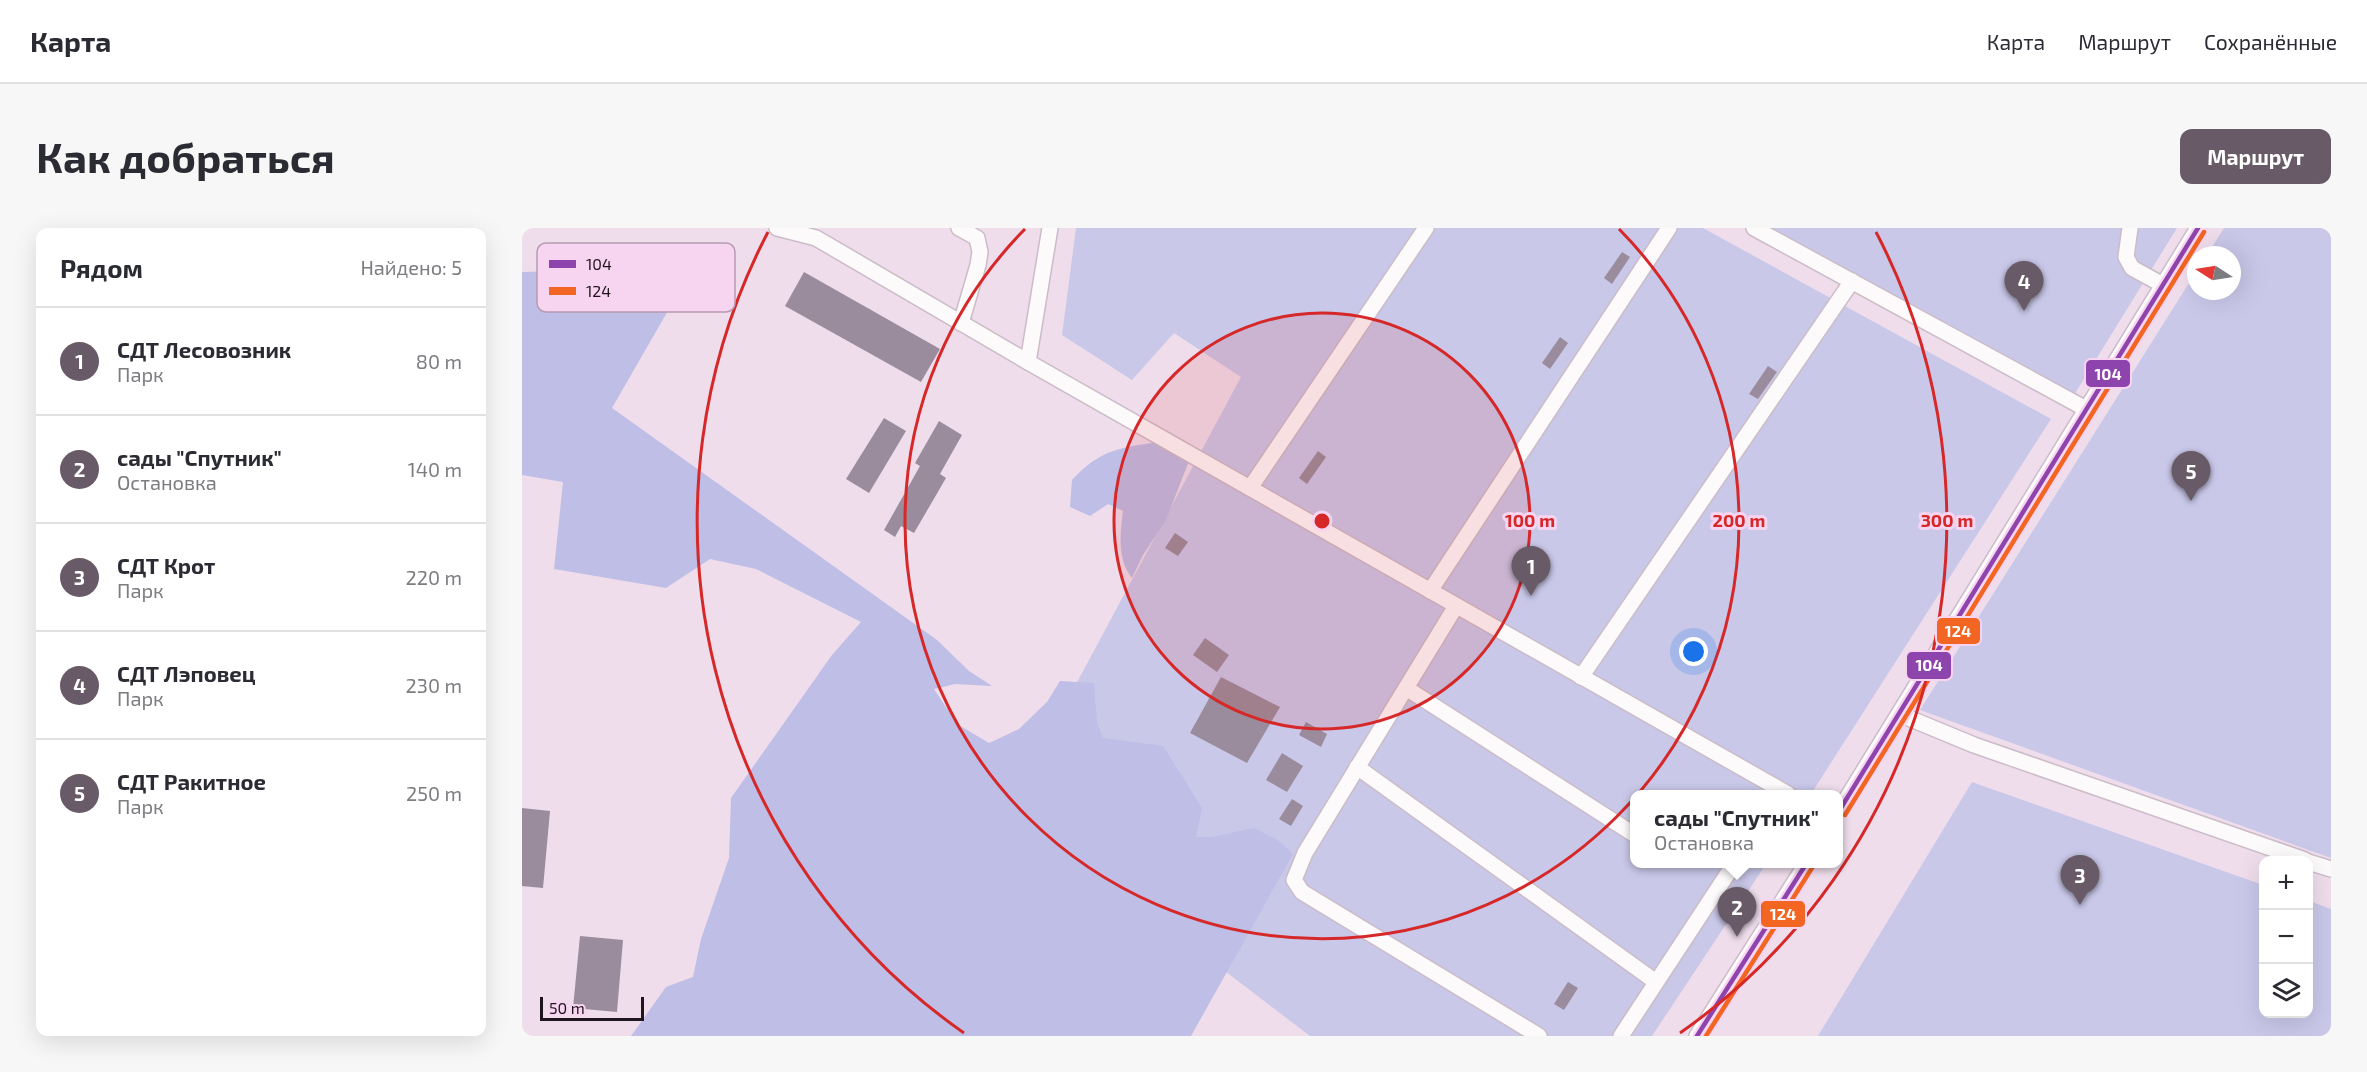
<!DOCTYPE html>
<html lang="ru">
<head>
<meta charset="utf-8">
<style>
	:root { --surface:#fff; --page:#f7f7f7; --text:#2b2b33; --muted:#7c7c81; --line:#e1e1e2; --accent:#685a66 }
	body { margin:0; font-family:"Exo 2",sans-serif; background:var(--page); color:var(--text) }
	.controls { position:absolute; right:18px; bottom:18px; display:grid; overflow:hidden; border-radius:12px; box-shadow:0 6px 24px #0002 }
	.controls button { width:54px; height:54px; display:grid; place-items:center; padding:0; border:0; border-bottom:2px solid var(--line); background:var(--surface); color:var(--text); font:30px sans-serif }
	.compass { position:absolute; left:1665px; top:18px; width:54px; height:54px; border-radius:50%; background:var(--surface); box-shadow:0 6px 24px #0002; rotate:282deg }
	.scale { position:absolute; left:18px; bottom:15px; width:104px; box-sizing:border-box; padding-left:6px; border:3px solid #20141e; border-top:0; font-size:16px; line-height:21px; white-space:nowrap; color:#20141e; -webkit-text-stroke:4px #f7d5f0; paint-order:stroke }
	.you { position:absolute; left:1172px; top:424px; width:21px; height:21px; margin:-15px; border:4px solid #fff; border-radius:50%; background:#1a73e8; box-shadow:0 0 0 9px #1a73e833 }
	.badge { display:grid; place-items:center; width:39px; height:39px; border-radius:50%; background:var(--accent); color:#fff; font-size:20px; font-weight:700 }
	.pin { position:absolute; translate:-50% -50px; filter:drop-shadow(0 2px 3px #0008) }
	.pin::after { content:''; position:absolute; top:32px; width:21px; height:18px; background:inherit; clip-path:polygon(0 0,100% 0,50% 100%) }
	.popup { position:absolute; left:1108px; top:562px; width:213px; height:78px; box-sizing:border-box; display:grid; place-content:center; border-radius:12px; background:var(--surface); filter:drop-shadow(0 2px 4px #0005); font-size:20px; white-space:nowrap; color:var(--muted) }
	.popup b { font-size:22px; color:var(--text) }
	.popup::after { content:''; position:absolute; left:50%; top:100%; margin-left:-12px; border:12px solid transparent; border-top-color:var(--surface) }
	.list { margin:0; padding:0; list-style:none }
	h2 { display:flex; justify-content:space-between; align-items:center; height:78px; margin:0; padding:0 24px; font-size:26px }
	h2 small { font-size:20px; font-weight:400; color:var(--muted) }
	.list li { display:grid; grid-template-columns:39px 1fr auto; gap:18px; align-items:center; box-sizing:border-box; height:108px; padding:0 24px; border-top:2px solid var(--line) }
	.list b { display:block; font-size:22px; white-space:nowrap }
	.list p { margin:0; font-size:20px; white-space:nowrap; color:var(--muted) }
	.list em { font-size:20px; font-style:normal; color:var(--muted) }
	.icon { flex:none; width:33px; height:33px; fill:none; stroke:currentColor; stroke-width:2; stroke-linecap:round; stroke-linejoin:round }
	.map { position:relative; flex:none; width:1809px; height:808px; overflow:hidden; border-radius:12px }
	header { display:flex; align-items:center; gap:36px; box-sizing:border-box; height:84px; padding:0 30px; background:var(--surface); border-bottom:2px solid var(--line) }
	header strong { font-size:28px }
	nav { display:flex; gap:33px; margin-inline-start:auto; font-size:21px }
	.intro { display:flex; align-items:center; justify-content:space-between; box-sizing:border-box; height:144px; padding:0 36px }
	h1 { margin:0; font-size:42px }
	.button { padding:15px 27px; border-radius:12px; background:var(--accent); color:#fff; font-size:21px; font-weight:700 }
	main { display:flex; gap:36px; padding:0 36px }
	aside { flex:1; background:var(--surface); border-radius:12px; box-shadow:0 6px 24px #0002 }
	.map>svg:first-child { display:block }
	.green { fill:#c9c8e9 }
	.forest { fill:#bebee6 }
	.building { fill:#9a8c9d }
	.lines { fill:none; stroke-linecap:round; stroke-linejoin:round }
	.minor-casing { stroke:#cbbcc8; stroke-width:18 }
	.minor { stroke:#fdfafc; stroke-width:15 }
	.bus-1-casing { stroke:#f7d5f0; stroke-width:9 }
	.bus-2-casing { stroke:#f7d5f0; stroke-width:9 }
	.bus-1 { stroke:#8e44ad; stroke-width:4.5 }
	.bus-2 { stroke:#f26522; stroke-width:4.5 }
	.ring { fill:none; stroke:#d62828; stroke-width:3 }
	.key { fill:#f7d5f0; stroke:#b69bb1; stroke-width:1.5 }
	.key-label { font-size:16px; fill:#20141e }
	.centre { fill:#d62828; stroke:#f7d5f0; stroke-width:3 }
	.ring-label { font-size:18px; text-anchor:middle; font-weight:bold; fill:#d62828; stroke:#f7d5f0; stroke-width:6; stroke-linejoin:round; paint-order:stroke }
	.line-badge { stroke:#f7d5f0; stroke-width:2 }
	.badge-label { font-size:16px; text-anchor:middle; font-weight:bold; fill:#fff }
</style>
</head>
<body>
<header>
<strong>Карта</strong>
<nav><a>Карта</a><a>Маршрут</a><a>Сохранённые</a></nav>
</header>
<div class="intro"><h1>Как добраться</h1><a class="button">Маршрут</a></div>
<main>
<aside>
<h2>Рядом<small>Найдено: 5</small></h2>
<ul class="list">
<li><span class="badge">1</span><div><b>СДТ Лесовозник</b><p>Парк</p></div><em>80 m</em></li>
<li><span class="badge">2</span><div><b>сады &quot;Спутник&quot;</b><p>Остановка</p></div><em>140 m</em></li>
<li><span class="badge">3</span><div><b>СДТ Крот</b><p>Парк</p></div><em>220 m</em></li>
<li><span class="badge">4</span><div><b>СДТ Лэповец</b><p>Парк</p></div><em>230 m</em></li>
<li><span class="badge">5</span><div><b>СДТ Ракитное</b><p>Парк</p></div><em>250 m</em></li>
</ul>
</aside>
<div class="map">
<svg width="1809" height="808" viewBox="0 0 1809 808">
	<rect width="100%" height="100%" fill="#efddec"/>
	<g class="green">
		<polygon points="554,0 1181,0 1529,191 1289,566 1113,566 1113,636 1244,636 1130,808 788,808 488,579 719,149 652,105 610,152 540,107"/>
		<polygon points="1249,0 1655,0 1552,167"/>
		<polygon points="1702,0 1809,0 1809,630 1398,482 1674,44 1674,63 1710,63 1710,27 1685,27"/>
		<polygon points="1450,554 1741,657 1742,786 1786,786 1787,673 1809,681 1809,808 1296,808"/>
	</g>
	<g class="forest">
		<polygon points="75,42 147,81 90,180 415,412 447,443 470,458 433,456 412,461 435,496 467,515 497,501 525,474 538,453 572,455 575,495 581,510 641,518 680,580 674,609 690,609 732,600 757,613 771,626 669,808 109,808 144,759 171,749 179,711 207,630 209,570 310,427 339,394 234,341 188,331 144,360 32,341 41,254 0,247 0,44"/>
		<path d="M 637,214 L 667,233 L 644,292 L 621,327 L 610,350 C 595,332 598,305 601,283 L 586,276 L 568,288 L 548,279 L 550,252 C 579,221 597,220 637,214 Z"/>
	</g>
	<g class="building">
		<polygon points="1100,24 1108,29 1090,56 1082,50"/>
		<polygon points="282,44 418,121 399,154 263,78"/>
		<polygon points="1038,109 1046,115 1028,141 1020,135"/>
		<polygon points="1246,138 1255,144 1236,171 1227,166"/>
		<polygon points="362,190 384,203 347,265 324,251"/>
		<polygon points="417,193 440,207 418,246 424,250 392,305 379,298 373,309 362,302 398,238 393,235"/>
		<polygon points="796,223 804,229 785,256 777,250"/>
		<polygon points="653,305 666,314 656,328 643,320"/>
		<polygon points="683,410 707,427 695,444 671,427"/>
		<polygon points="699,449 758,479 725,535 668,505"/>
		<polygon points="784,494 805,506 799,519 777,507"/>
		<polygon points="760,525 781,538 765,564 744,552"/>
		<polygon points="770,571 781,578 769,598 757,591"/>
		<polygon points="0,580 28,583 21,660 0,658"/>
		<polygon points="58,708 101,712 95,784 51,780"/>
		<polygon points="1046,754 1056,760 1042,782 1032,776"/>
	</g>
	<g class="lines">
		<g class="minor-casing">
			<g id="minor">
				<polyline points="255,0 294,10 506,134 1266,566"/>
				<polyline points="437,0 455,10 458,24 456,37 439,95"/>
				<polyline points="1232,0 1564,181"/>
				<polyline points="1608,0 1604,29 1610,40 1641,57"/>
				<polyline points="506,134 528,0"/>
				<polyline points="728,260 904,0"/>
				<polyline points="908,363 1147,0"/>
				<polyline points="934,378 783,625 772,652 780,664 1017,808"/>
				<polyline points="1059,449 1330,53"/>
				<polyline points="884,460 1113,607"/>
				<polyline points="1377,486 1452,517 1783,632"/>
				<polyline points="835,539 1134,754"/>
				<polyline points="1317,583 1676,0"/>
				<polyline points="1786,634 1809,641"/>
				<polyline points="1099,808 1212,636"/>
				<polyline points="1175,808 1284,636"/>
			</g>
		</g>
		<use href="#minor" class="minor"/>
		<g class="bus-1-casing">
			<g id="bus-1">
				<polyline points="1317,583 1676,0"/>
				<polyline points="1175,808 1284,636"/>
			</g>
		</g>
		<g class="bus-2-casing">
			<g id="bus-2">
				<polyline points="1323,587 1682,4"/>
				<polyline points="1184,808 1290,640"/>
			</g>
		</g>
		<use href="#bus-1" class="bus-1"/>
		<use href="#bus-2" class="bus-2"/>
	</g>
	<circle cx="800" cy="293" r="208" fill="#d62828" fill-opacity=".12"/>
	<g class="ring">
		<circle cx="800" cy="293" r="208"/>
		<path d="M1097 1A417 417 0 1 1 503 1"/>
		<path d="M442 805A625 625 0 0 1 246 4M1354 4A625 625 0 0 1 1158 805"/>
	</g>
	<rect x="15" y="15" width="198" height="69" rx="9" class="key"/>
	<rect x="27" y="32" width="27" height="8" fill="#8e44ad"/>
	<rect x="27" y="59" width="27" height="8" fill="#f26522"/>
	<g class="key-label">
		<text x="64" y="42">104</text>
		<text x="64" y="69">124</text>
	</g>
	<circle cx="800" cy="293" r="9" class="centre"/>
	<g class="ring-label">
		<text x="1008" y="299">100 m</text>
		<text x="1217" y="299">200 m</text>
		<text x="1425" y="299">300 m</text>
	</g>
	<g class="line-badge">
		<rect x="1563" y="131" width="46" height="29" rx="6" fill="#8e44ad"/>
		<rect x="1414" y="389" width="45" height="28" rx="6" fill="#f26522"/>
		<rect x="1384" y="423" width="46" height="29" rx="6" fill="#8e44ad"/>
		<rect x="1238" y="672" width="46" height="28" rx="6" fill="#f26522"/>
	</g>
	<g class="badge-label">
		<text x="1586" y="152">104</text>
		<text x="1436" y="409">124</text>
		<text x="1407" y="443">104</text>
		<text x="1261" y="692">124</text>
	</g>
</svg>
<div class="controls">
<button>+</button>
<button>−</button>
<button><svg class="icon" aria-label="layers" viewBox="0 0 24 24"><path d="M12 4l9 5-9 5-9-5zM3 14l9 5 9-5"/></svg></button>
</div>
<svg class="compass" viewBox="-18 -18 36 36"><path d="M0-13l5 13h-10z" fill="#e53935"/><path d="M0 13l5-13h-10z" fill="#7c7c81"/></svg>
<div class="scale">50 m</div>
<div class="you"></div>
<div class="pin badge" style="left:1009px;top:368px">1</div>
<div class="pin badge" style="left:1215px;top:709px">2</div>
<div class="popup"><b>сады &quot;Спутник&quot;</b>Остановка</div>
<div class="pin badge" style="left:1558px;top:677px">3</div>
<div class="pin badge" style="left:1502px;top:83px">4</div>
<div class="pin badge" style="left:1669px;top:273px">5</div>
</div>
</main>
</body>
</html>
